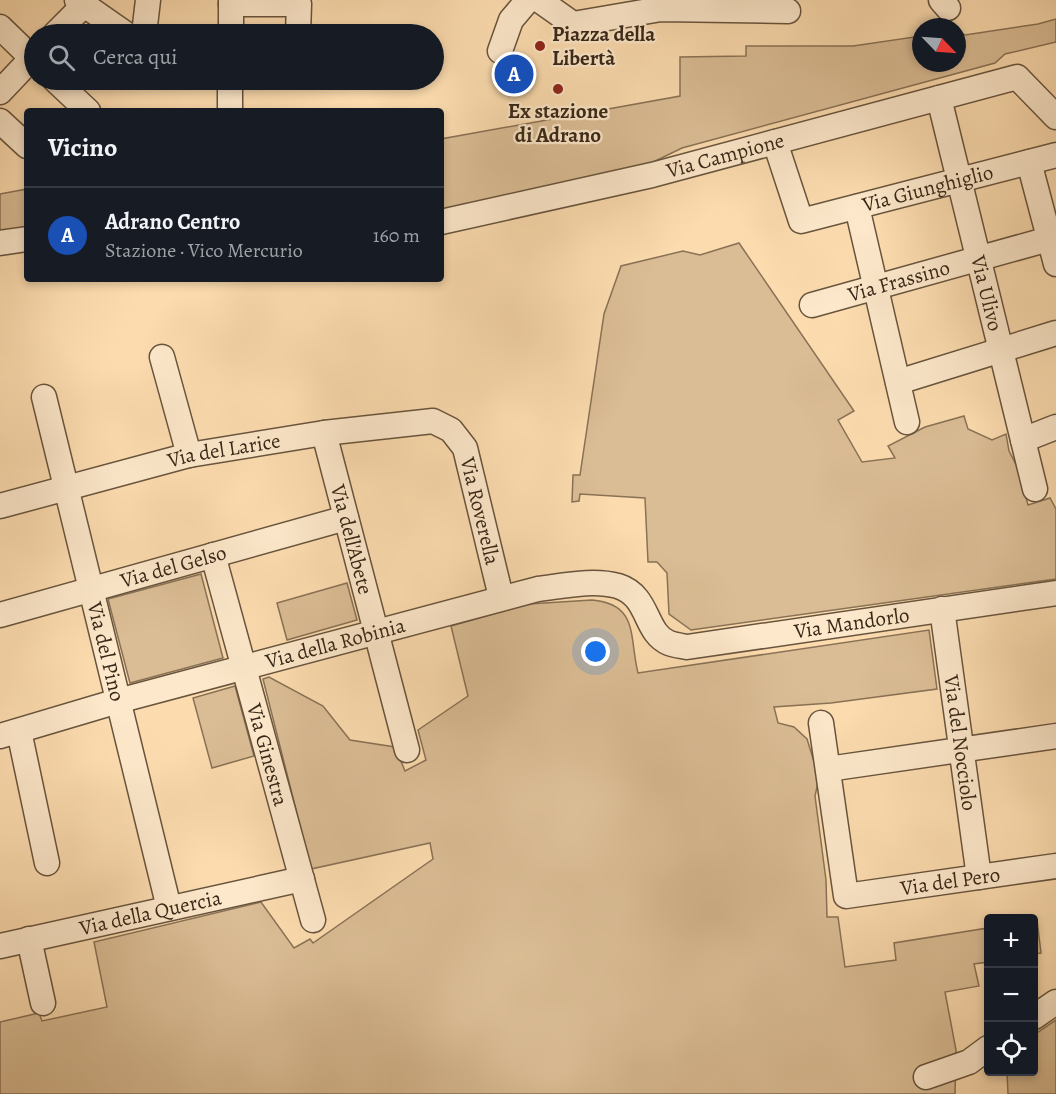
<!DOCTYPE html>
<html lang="it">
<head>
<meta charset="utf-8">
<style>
	:root { --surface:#171b24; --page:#242831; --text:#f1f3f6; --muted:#9ea1a6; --line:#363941; --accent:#b45309 }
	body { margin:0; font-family:Alegreya,serif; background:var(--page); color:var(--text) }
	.controls { position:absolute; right:18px; bottom:18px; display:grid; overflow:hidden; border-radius:6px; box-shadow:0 3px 9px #0003 }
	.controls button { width:54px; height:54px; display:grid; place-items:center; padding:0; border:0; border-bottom:2px solid var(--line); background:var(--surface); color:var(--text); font:30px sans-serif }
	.compass { position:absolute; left:912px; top:18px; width:54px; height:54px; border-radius:50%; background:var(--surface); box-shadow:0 3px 9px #0003; rotate:115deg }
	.you { position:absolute; left:596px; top:652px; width:21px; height:21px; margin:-15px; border:4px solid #fff; border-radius:50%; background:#1a73e8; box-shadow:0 0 0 9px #1a73e833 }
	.badge { display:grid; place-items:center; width:39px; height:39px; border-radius:50%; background:var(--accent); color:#fff; font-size:20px; font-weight:700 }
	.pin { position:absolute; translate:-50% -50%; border:3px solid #fff; box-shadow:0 2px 6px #0006 }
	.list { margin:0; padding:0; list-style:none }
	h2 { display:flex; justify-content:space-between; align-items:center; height:78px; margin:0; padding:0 24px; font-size:26px }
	h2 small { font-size:20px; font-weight:400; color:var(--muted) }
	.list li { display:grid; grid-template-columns:39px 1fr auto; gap:18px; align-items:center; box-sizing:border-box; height:96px; padding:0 24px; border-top:2px solid var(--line) }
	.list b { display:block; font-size:22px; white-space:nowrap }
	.list p { margin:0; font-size:20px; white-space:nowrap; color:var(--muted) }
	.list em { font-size:20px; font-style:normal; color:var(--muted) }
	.icon { flex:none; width:33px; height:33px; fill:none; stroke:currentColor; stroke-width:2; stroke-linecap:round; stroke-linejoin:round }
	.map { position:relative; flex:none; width:1056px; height:1094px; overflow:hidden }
	.search { position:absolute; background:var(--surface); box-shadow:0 3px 9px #0003; left:24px; top:24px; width:420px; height:66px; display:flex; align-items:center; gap:15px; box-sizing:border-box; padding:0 21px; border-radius:33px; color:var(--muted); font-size:22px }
	.panel { position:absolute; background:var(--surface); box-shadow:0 3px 9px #0003; left:24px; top:108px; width:420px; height:174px; border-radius:6px }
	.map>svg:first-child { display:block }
	.green { fill:#dbbd95; stroke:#897256; stroke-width:1.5 }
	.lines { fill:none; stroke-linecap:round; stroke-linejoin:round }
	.minor-casing { stroke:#68543d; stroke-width:27 }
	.minor { stroke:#fde8cb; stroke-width:24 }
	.poi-dot { fill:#8f2418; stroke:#fde8cb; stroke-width:2 }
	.labels { text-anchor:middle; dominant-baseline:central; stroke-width:4.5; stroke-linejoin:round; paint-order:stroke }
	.poi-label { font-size:21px; font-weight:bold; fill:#372717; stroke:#fde8cb; text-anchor:start }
	.street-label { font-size:21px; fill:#372717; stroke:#fde8cb }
</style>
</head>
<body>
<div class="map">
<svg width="1056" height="1094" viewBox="0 0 1056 1094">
	<rect width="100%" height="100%" fill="#fcdcaf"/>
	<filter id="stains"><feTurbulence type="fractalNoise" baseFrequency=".00333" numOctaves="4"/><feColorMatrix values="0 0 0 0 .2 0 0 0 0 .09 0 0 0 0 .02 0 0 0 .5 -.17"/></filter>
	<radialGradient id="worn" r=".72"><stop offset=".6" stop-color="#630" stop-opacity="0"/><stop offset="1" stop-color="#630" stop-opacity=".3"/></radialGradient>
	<g class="green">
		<polygon points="1056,19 1056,42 1005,54 995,63 682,148 645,166 441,211 441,139 680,96 680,57 746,56 746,46 853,46 921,36 921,63 957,63 957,29 965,35 1038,24"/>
		<polygon points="27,189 27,228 0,233 0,194"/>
		<polygon points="739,243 854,411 838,420 862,462 895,458 888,446 925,427 964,416 968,429 992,440 1006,434 1009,451 1019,470 1028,505 1050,498 1056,509 1056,579 691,630 669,614 667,573 657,562 648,562 645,498 580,494 579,501 572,502 573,475 580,475 604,314 621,266 683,251 700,255"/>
		<polygon points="201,574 223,658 130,683 108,599"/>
		<polygon points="347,583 357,620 287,640 277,603"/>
		<path d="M 592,600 C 639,604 629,637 638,673 L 929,630 L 937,689 L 831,703 L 774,707 L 778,723 L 794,727 L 807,739 L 819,778 L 815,796 L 826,880 L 827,917 L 838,917 L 845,967 L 896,960 L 894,943 L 988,928 L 988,962 L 974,964 L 979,986 L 945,992 L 956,1050 L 955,1094 L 0,1094 L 0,1022 L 39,1013 L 42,1021 L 107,1007 L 94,942 L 261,902 L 294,948 L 310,939 L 313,943 L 433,859 L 430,843 L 311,869 L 263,679 L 269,677 L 323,706 L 350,740 L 395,747 L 405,771 L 426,760 L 418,730 L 468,696 L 451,626 L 528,604 Z"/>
		<polygon points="235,686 254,756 212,768 193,698"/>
		<polygon points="1034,920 1037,920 1041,953 1034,954"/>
		<polygon points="1056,1020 1056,1094 1008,1094 1007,1072 1034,1072 1034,1035"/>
	</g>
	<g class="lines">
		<g class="minor-casing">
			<g id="minor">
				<polyline points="77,0 126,34"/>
				<polyline points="539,0 573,24 661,9 788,11"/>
				<polyline points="941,0 948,8"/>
				<polyline points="231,4 299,4 298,34"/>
				<polyline points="0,27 34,60"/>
				<polyline points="55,34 84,5 85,0"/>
				<polyline points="144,34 148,0"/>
				<polyline points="231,34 231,0"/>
				<polyline points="500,51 511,20 528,0"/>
				<polyline points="55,80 88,111"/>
				<polyline points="0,92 34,56"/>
				<path id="s1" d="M 939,98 L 1035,489"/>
				<polyline points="230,111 230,80"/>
				<polyline points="0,121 27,146"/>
				<path id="s2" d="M 775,142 L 801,221 L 1056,155"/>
				<polyline points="1029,162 1056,264"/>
				<polyline points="857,207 907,422"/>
				<path id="s3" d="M 441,222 L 652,175 L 1017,77 L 1056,117"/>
				<polyline points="0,243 27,239"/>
				<path id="s4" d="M 812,305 L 1056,237"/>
				<polyline points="162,357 189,455"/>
				<polyline points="898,382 1056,333"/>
				<path id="s5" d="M 44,397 L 169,908"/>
				<path id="s6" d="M 324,433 L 407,750"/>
				<polyline points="1023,440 1056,427"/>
				<path id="s7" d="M 0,506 L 189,455 L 324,433 L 433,421 L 451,430 L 465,448 L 501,597"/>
				<path id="s8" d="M 213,555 L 313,920"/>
				<path id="s9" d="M 942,609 L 979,877"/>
				<path id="s10" d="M 0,615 L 346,518"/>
				<path id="s11" d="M 821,723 L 846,896 L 1056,866"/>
				<polyline points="19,731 47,863"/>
				<path id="s12" d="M 0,736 L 118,701 L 538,589 C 563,586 593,579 618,586 C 650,596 644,633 669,643 C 674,645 682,646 687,647 L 1056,593"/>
				<polyline points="828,769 1056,736"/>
				<polyline points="29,939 43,1003"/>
				<path id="s13" d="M 0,946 L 302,879"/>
				<polyline points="1034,1017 1056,1002"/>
				<polyline points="926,1077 969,1062 988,1048"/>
			</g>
		</g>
		<use href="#minor" class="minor"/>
	</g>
	<g class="poi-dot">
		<circle cx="540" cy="46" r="6"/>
		<circle cx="558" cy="89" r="6"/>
	</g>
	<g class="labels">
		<g class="poi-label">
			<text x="552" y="34">Piazza della<tspan x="552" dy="24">Libertà</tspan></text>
			<text x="558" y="111" text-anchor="middle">Ex stazione<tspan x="558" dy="24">di Adrano</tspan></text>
		</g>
		<g class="street-label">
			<text stroke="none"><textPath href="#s3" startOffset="292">Via Campione</textPath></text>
			<text stroke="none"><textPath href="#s2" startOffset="214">Via Giunghiglio</textPath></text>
			<text stroke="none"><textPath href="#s4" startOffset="90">Via Frassino</textPath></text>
			<text stroke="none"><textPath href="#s1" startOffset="201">Via Ulivo</textPath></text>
			<text stroke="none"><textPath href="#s7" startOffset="231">Via del Larice</textPath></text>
			<text stroke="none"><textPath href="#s7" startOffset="550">Via Roverella</textPath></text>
			<text stroke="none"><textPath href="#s6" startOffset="110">Via dell'Abete</textPath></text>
			<text stroke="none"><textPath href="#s10" startOffset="180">Via del Gelso</textPath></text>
			<text stroke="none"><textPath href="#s12" startOffset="902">Via Mandorlo</textPath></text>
			<text stroke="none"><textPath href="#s12" startOffset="348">Via della Robinia</textPath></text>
			<text stroke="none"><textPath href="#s5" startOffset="262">Via del Pino</textPath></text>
			<text stroke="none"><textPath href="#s9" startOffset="135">Via del Nocciolo</textPath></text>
			<text stroke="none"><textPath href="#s8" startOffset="207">Via Ginestra</textPath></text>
			<text stroke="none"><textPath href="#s11" startOffset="280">Via del Pero</textPath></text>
			<text stroke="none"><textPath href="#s13" startOffset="154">Via della Quercia</textPath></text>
		</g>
	</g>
	<rect width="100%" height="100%" filter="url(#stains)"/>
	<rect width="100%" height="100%" fill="url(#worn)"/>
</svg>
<div class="controls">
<button>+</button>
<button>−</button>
<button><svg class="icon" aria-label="locate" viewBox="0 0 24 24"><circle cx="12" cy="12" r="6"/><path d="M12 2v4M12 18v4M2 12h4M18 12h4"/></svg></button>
</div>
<svg class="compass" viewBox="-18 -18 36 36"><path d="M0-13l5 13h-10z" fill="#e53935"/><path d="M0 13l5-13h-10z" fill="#9ea1a6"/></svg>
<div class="you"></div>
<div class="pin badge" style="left:514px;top:74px;background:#1a4fb4">A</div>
<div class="search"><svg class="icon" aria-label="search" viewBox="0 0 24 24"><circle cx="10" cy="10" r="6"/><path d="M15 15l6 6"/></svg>Cerca qui</div>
<section class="panel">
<h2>Vicino<small></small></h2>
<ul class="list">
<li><span class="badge" style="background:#1a4fb4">A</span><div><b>Adrano Centro</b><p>Stazione · Vico Mercurio</p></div><em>160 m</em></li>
</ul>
</section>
</div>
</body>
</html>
